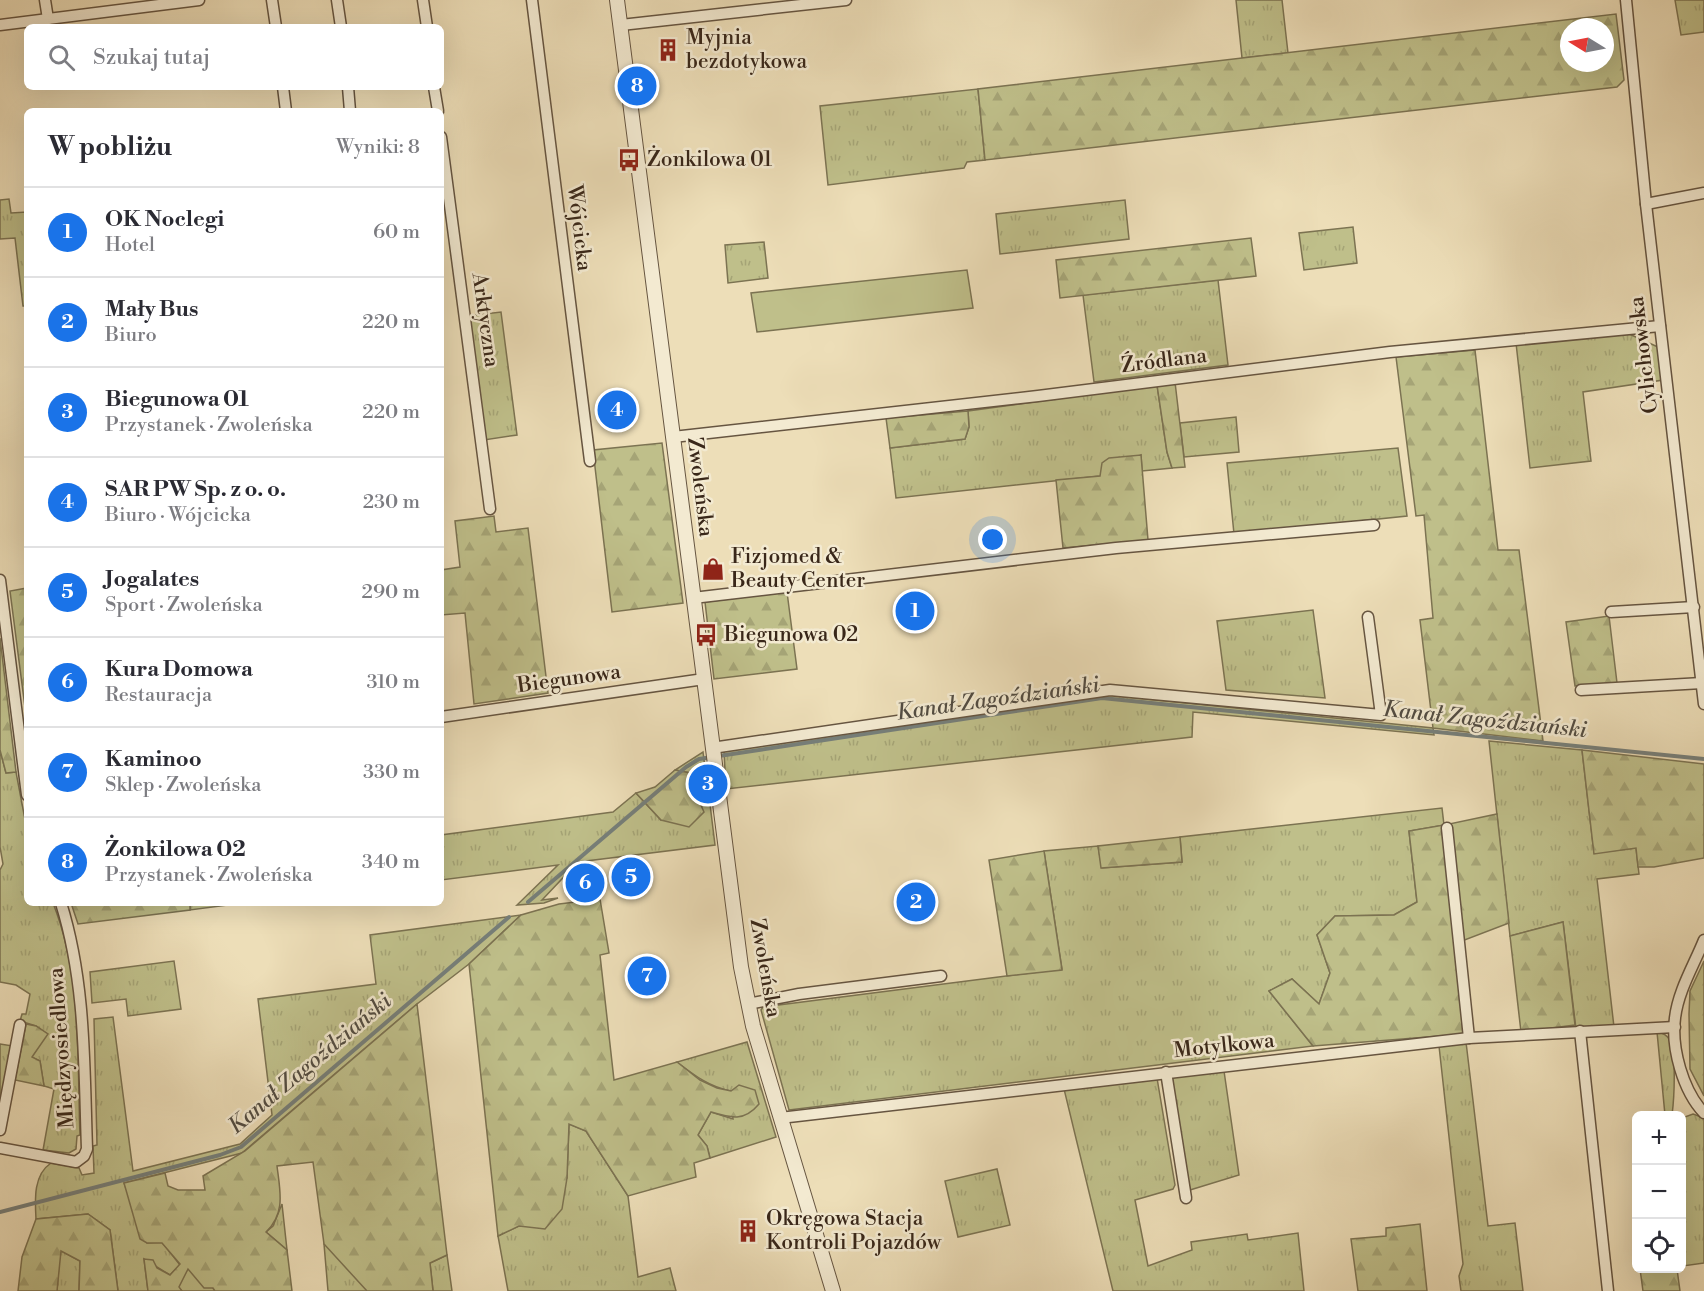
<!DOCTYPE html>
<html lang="pl">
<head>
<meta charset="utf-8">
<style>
	:root { --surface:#fff; --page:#f2f2f3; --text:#2b2b33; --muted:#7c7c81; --line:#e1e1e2; --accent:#1a73e8 }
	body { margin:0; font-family:"Libre Bodoni",serif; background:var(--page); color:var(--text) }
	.controls { position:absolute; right:18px; bottom:18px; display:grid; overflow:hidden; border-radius:9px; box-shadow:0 6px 24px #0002 }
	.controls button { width:54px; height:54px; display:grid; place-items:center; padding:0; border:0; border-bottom:2px solid var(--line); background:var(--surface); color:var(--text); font:30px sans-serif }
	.compass { position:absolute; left:1560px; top:18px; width:54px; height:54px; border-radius:50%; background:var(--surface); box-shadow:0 6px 24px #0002; rotate:280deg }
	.you { position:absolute; left:993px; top:540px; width:21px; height:21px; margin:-15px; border:4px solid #fff; border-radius:50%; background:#1a73e8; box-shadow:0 0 0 9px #1a73e833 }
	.badge { display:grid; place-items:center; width:39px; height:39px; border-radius:50%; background:var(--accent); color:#fff; font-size:20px; font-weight:700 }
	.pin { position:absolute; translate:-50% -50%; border:3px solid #fff; box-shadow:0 2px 6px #0006 }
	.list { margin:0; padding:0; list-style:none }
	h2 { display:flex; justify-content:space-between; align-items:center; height:78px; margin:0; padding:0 24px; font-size:26px }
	h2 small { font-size:20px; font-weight:400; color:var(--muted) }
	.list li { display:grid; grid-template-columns:39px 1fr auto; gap:18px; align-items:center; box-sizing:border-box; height:90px; padding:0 24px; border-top:2px solid var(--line) }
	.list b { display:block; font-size:22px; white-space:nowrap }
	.list p { margin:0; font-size:20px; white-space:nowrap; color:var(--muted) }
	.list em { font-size:20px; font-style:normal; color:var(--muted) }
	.icon { flex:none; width:33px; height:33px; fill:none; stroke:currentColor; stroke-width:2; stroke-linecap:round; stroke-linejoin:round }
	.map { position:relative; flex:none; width:1704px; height:1291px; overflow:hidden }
	.search { position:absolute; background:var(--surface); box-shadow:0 6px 24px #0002; left:24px; top:24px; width:420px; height:66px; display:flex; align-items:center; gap:15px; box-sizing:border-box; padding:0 21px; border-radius:9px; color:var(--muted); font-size:22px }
	.panel { position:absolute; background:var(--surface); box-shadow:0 6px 24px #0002; left:24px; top:108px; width:420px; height:798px; border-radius:9px }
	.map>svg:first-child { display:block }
	.grass { fill:url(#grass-tufts); stroke:#7c7352; stroke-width:1.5 }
	.forest { fill:url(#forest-firs); stroke:#7c7352; stroke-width:1.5; fill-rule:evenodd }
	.garden { fill:#bfbf8a; stroke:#7c7352; stroke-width:1.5 }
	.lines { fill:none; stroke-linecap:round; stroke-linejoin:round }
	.stream { stroke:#767f7a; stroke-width:4 }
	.minor-casing { stroke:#665541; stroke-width:13 }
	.tertiary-casing { stroke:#665541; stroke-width:16 }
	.minor { stroke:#f3ead1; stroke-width:10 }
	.tertiary { stroke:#f3ead1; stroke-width:14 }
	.labels { text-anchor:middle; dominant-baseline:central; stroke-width:5; stroke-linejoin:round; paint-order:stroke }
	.poi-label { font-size:21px; fill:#392719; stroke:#f3ead1; text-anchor:start }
	.street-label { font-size:21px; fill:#392719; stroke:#f3ead1 }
	.water-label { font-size:22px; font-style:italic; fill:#524c42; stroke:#f3ead1 }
</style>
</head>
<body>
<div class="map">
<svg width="1704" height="1291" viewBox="0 0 1704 1291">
	<defs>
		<pattern id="grass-tufts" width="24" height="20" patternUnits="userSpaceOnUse" patternTransform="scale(1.5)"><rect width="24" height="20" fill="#bfbf8a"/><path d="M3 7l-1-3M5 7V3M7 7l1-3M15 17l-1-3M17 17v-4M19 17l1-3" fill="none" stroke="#a5a476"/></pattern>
		<pattern id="forest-firs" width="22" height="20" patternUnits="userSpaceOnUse" patternTransform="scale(1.5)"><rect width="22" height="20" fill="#bfbf8a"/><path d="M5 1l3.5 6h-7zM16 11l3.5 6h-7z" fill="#a5a476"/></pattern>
	</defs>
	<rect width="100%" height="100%" fill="#eddeb8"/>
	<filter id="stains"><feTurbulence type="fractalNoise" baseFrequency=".00333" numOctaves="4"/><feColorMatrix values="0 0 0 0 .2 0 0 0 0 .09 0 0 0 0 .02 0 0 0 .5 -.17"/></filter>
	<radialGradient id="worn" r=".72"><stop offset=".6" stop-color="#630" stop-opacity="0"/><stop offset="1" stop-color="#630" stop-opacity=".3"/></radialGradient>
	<g class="grass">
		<polygon points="1236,0 1282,0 1288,53 1242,58"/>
		<polygon points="1675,0 1704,0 1704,32 1681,35"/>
		<polygon points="978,89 985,160 967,162 964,168 828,185 820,106"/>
		<polygon points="9,199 11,213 27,212 27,306 23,306 15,238 0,239 0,200"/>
		<polygon points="1125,200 1129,239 1000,254 996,214"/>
		<polygon points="1353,227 1357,263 1304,270 1299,233"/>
		<polygon points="764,242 768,278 728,283 725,245"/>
		<polygon points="1218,280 1228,365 1094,382 1083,295"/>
		<polygon points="501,312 517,435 484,440 468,316"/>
		<polygon points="1627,333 1658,347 1663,380 1583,392 1591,461 1530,468 1516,343"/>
		<polygon points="1157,385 1167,452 1172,468 1142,471 1141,455 1100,476 896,498 890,448 965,439 969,427 968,411"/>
		<polygon points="1236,417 1239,452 1184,457 1180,423"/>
		<polygon points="1398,448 1407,516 1234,534 1227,463"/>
		<polygon points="1313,610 1325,698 1226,690 1217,621"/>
		<polygon points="1107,695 1433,728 1434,735 1193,712 1192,737 726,789 724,751"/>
		<polygon points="1489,741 1582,750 1594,853 1636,848 1639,874 1597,879 1614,1027 1576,1029 1563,922 1510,936"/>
		<path d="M 0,750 L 6,773 L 16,772 L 27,830 L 27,903 L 53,903 C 82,976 77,1058 80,1135 L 77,1136 L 76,1149 L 69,1153 L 43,1150 L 54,1089 L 44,1086 L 40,1061 L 31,1057 L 47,1034 L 36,1026 L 20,1021 L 22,1014 L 26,1014 L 30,994 L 16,985 L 0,982 L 0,870 L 3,864 L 0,847 Z"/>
		<polygon points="703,752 706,776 675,770"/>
		<polygon points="707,780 715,845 578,862 542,900 558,898 544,903 517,905 558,865 441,880 441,835 613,812 636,793 661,820 692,784"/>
		<polygon points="1442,808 1444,825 1409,831 1417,902 1394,915 1335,916 1317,935 1330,973 1319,1004 1292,979 1269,991 1313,1046 789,1110 761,1010 763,1007 1062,969 1044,851 1098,846 1102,868 1182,862 1180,837"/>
		<polygon points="190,903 243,903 190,910"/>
		<path d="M 521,915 L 469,964 L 417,1004 L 242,1153 L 124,1183 L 147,1243 L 162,1242 L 180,1265 L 170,1275 L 144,1259 L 148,1291 L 118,1291 L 110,1230 L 88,1214 L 36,1219 C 35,1200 33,1175 51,1163 L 79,1168 L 82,1175 L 94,1173 L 93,1146 L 97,1145 L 94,1019 L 113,1017 L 133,1171 L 240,1144 L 272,1115 L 258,999 L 376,984 L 370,935 Z"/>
		<polygon points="174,961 181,1009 128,1016 126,999 92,1003 90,972"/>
		<path d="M 1657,1032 C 1662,1033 1667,1035 1669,1039 C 1677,1052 1674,1100 1672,1115 L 1665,1115 Z"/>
		<path d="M 747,1042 L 776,1137 L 710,1158 L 707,1146 L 698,1135 L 711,1112 L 733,1119 L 731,1091 C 709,1087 694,1075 677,1062 Z"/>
		<polygon points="1466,1042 1488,1226 1515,1223 1523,1291 1461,1291 1459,1276 1463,1264 1439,1046"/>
		<polygon points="0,1044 13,1046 0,1108"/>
		<polygon points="1224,1071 1239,1175 1190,1190 1171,1077"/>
		<polygon points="1157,1078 1175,1185 1173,1189 1135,1200 1148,1266 1192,1250 1191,1242 1247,1234 1248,1240 1298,1233 1304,1291 1113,1291 1064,1089"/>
		<polygon points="1693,1114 1704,1118 1704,1263 1683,1266 1682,1118"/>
		<polygon points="569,1124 586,1131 628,1196 638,1277 670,1268 676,1291 508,1291 498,1236 523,1224 567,1178"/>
		<polygon points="997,1169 1010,1225 958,1237 945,1181"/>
		<polygon points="282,1204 287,1250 266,1232 273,1226"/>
		<polygon points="346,1243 370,1291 328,1291 324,1244"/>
		<polygon points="60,1250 80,1261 79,1291 57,1291"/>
		<polygon points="447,1255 452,1291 433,1291 430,1263"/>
		<polygon points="188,1268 213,1288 215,1291 182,1291 178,1287"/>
	</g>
	<g class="forest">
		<path d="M 1616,14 L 1624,80 L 1617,87 L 985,160 L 978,89 ZM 1569,27 L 1605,27 L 1605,63 L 1569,63 Z"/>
		<polygon points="1251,238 1256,276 1060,298 1056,260"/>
		<polygon points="1475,350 1498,550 1519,550 1543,741 1433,728 1420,620 1433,618 1424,515 1416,516 1396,357"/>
		<polygon points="1175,382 1185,467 1172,468 1167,452 1157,385"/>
		<polygon points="968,411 969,427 965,439 890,448 886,418"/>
		<polygon points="662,443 683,603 612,612 593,450"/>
		<polygon points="1141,455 1148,540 1063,548 1056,480 1100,476 1102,463 1109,458"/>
		<polygon points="494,516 496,532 528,528 548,693 474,704 465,613 441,615 441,570 460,567 455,521"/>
		<polygon points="27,588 27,723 10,591"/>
		<polygon points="787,592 797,669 714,679 705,602"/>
		<polygon points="1609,616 1617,683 1575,686 1566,622"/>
		<polygon points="0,638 16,772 6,773 0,750"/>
		<polygon points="1582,750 1704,764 1704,858 1654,867 1638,867 1636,848 1594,854"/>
		<polygon points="675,770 706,776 707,780 692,785 704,812 689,827 661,820 636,793 655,787"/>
		<polygon points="1497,814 1509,923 1462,941 1449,824"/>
		<polygon points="1444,825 1466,1034 1313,1046 1269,991 1292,979 1319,1004 1330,973 1317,935 1335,916 1394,915 1417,902 1409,831"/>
		<polygon points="1180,837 1182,862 1101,868 1098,846"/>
		<polygon points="1044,851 1062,970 1007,976 989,860"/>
		<path d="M 600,899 L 609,953 L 600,955 L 614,1080 L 677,1062 L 700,1080 L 717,1088 L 731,1091 L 739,1085 L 755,1090 L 759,1104 C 744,1122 731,1118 711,1112 L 698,1135 L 707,1146 L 710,1158 L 694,1163 L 696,1177 L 628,1196 L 586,1131 L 569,1124 L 567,1178 L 562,1209 L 545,1229 L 519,1226 L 498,1236 L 469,964 L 521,915 L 559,904 Z"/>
		<polygon points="71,903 190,903 190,910 78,924"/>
		<polygon points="1563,922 1575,1025 1521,1032 1510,936"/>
		<polygon points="1704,961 1704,1096 1690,1069 1689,1014 1690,991"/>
		<path d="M 417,1004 L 447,1255 L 430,1263 L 433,1291 L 367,1291 L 324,1244 L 313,1162 L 277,1166 C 280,1191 286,1213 266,1232 L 287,1250 L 292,1291 L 215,1291 L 213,1288 L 204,1288 L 188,1269 L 179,1287 L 182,1291 L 148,1291 L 144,1259 L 153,1260 L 157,1268 L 170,1275 L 180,1264 L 162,1243 L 147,1243 L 140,1239 L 124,1183 L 165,1173 L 168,1186 L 178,1190 L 205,1190 L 203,1176 L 245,1151 Z"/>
		<polygon points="26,1024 36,1026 48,1034 32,1057 40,1061 44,1086 15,1080"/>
		<polygon points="88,1214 110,1230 118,1291 79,1291 80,1261 61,1251 57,1291 18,1291 22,1257 36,1219"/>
		<polygon points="1420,1224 1427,1291 1358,1291 1351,1239 1386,1236 1386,1228"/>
		<polygon points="1640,1269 1677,1269 1680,1291 1643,1291"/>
	</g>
	<polygon class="garden" points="967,270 973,308 757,332 751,293"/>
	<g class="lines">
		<g class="stream">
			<polyline points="528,902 686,767 699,759 1102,698 1704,759"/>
			<polyline points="0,1212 220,1155 241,1147 509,917"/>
		</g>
		<g class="minor-casing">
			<g id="minor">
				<polyline points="45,0 48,19"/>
				<polyline points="272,0 276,27"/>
				<polyline points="337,0 341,27"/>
				<polyline points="423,0 427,27"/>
				<polyline points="532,0 590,461"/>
				<polyline points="1626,0 1646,204 1704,704"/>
				<polyline points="0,25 199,0"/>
				<polyline points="621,25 846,0"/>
				<polyline points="283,87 286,111"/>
				<polyline points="348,87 350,111"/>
				<polyline points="434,87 438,111"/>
				<polyline points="441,137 490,509"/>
				<polyline points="1646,204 1704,193"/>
				<polyline points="673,437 1038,396 1390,352 1660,326"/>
				<polyline points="0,580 27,795"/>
				<polyline points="693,598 1116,548 1374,525"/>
				<polyline points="1611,612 1694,607"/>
				<polyline points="1581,690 1702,683"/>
				<polyline points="441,717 704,679"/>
				<polyline points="712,748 1110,690 1381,715 1368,617"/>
				<polyline points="1447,828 1469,1038"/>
				<path d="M 1704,940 C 1694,965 1678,991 1675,1018 C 1671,1048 1683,1091 1704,1113"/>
				<polyline points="748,1004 799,994 941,976"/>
				<polyline points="1580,1031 1608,1291"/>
				<polyline points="1166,1072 1186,1198"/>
				<polyline points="780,1118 1469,1038 1675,1027"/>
				<polyline points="0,1130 20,1025"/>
				<path d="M 0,1148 L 76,1162 L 84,1156 L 87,1149 C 84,1066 86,983 61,903"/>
			</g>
		</g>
		<g class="tertiary-casing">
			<polyline id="tertiary" points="617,0 741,967 753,1026 833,1291"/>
		</g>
		<use href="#minor" class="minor"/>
		<use href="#tertiary" class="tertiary"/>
	</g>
	<defs>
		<g id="building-bare" transform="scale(1.8)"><path d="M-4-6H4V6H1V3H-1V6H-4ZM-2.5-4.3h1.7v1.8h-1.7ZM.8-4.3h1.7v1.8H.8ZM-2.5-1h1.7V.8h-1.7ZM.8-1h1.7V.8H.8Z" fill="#8f2418" stroke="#f3ead1" stroke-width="2.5" paint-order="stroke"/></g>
		<g id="bus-bare" transform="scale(1.8)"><path d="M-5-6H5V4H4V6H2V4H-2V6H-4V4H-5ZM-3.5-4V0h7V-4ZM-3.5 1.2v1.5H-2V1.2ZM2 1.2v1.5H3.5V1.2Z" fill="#8f2418" stroke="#f3ead1" stroke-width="2.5" paint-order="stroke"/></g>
		<g id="shop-bare" transform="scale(1.8)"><path d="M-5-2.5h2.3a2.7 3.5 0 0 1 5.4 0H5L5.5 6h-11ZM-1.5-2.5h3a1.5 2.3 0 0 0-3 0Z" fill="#8f2418" stroke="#f3ead1" stroke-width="2.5" paint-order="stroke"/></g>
	</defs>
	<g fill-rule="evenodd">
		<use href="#building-bare" x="668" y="50"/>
		<use href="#bus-bare" x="629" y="160"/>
		<use href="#shop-bare" x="713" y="569"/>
		<use href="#bus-bare" x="706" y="635"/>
		<use href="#building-bare" x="748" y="1231"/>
	</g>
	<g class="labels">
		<g class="poi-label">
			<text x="686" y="38">Myjnia<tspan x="686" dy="24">bezdotykowa</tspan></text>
			<text x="647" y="160">Żonkilowa 01</text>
			<text x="731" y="557">Fizjomed &amp;<tspan x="731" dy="24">Beauty Center</tspan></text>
			<text x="724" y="635">Biegunowa 02</text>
			<text x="766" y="1219">Okręgowa Stacja<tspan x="766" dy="24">Kontroli Pojazdów</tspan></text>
		</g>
		<g class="street-label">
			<text transform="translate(579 228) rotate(83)">Wójcicka</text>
			<text transform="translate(485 320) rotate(82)">Arktyczna</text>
			<text transform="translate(1644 355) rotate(-97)">Cylichowska</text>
			<text transform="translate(1164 361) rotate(-7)">Źródlana</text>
			<text transform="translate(700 487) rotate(83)">Zwoleńska</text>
			<text transform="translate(569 679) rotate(-8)">Biegunowa</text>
			<text transform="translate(765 968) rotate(80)">Zwoleńska</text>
			<text transform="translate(1224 1046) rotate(-6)">Motylkowa</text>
			<text transform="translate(62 1048) rotate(-94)">Międzyosiedlowa</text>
		</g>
		<g class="water-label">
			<text transform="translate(998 699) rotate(-8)">Kanał Zagoździański</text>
			<text transform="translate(1485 720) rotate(6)">Kanał Zagoździański</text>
			<text transform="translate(310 1064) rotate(-40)">Kanał Zagoździański</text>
		</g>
	</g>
	<rect width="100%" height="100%" filter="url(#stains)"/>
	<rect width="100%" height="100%" fill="url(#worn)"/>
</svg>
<div class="controls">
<button>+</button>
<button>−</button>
<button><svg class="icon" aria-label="locate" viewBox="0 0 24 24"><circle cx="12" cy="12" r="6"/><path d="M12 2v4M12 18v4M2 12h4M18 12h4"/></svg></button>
</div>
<svg class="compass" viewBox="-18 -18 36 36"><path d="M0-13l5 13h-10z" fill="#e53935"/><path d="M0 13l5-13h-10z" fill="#7c7c81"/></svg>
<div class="you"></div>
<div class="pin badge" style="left:915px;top:611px">1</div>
<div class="pin badge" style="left:916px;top:902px">2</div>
<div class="pin badge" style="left:708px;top:784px">3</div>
<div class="pin badge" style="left:617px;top:410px">4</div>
<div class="pin badge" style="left:631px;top:877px">5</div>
<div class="pin badge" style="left:585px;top:883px">6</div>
<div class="pin badge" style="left:647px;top:976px">7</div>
<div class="pin badge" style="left:637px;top:86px">8</div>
<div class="search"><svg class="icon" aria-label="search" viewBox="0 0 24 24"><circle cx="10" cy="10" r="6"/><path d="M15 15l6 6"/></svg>Szukaj tutaj</div>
<section class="panel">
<h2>W pobliżu<small>Wyniki: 8</small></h2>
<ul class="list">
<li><span class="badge">1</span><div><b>OK Noclegi</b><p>Hotel</p></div><em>60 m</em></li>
<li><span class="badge">2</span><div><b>Mały Bus</b><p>Biuro</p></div><em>220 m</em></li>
<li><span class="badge">3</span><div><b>Biegunowa 01</b><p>Przystanek · Zwoleńska</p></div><em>220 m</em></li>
<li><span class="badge">4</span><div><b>SAR PW Sp. z o. o.</b><p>Biuro · Wójcicka</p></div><em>230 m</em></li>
<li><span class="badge">5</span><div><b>Jogalates</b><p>Sport · Zwoleńska</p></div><em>290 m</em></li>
<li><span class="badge">6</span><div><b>Kura Domowa</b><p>Restauracja</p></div><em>310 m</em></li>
<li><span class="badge">7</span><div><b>Kaminoo</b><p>Sklep · Zwoleńska</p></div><em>330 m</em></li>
<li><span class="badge">8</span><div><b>Żonkilowa 02</b><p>Przystanek · Zwoleńska</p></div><em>340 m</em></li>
</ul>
</section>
</div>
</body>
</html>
